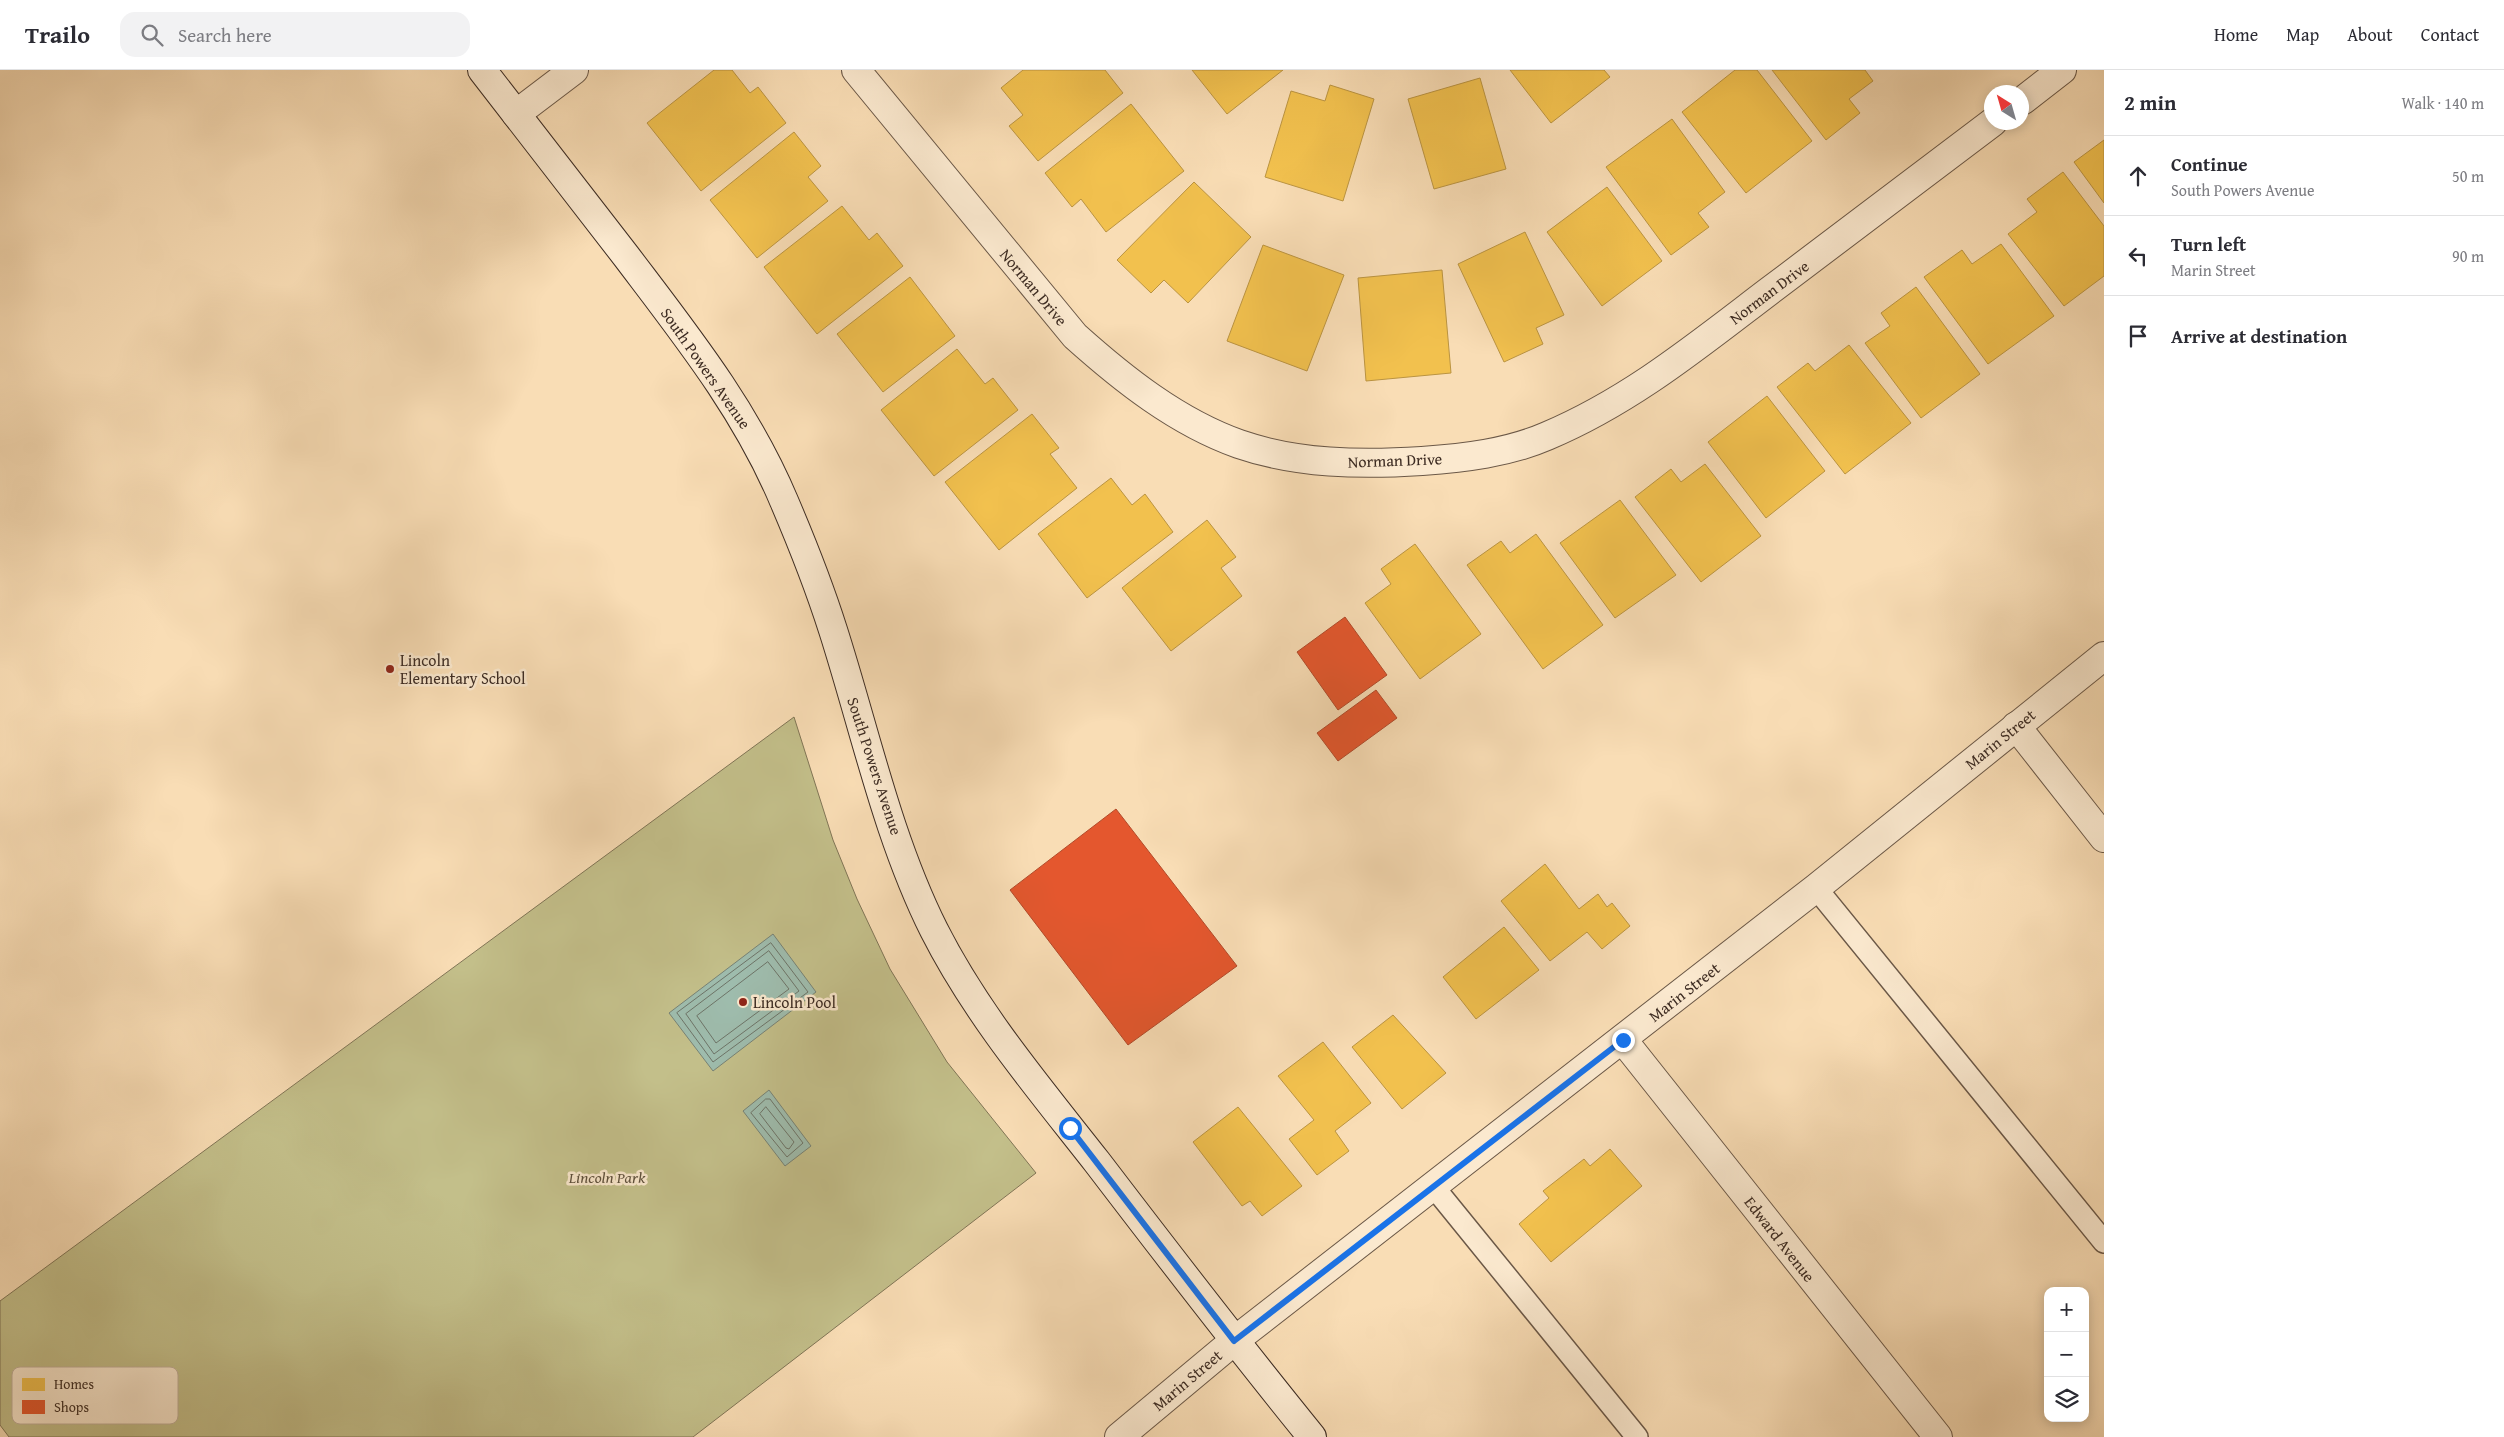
<!DOCTYPE html>
<html lang="en">
<head>
<meta charset="utf-8">
<style>
	:root { --surface:#fff; --page:#f2f2f3; --text:#2b2b33; --muted:#7c7c81; --line:#e1e1e2 }
	body { margin:0; font-family:"Gentium Book Plus",serif; background:var(--page); color:var(--text) }
	.controls { position:absolute; right:15px; bottom:15px; display:grid; overflow:hidden; border-radius:10px; box-shadow:0 2px 12px #0003 }
	.controls button { width:45px; height:45px; display:grid; place-items:center; padding:0; border:0; border-bottom:1px solid var(--line); background:var(--surface); color:var(--text); font:25px sans-serif }
	.compass { position:absolute; left:1984px; top:15px; width:45px; height:45px; border-radius:50%; background:var(--surface); box-shadow:0 2px 12px #0003; rotate:323deg }
	.stop { position:absolute; width:15px; height:15px; margin:-11px; border:4px solid #1a73e8; border-radius:50%; background:#fff }
	.stop.end { background:#1a73e8; border-color:#fff; box-shadow:0 1px 5px #0008 }
	.list { margin:0; padding:0; list-style:none }
	h2 { display:flex; justify-content:space-between; align-items:center; height:65px; margin:0; padding:0 20px; font-size:21px }
	h2 small { font-size:16px; font-weight:400; color:var(--muted) }
	.list li { display:grid; grid-template-columns:32px 1fr auto; gap:15px; align-items:center; box-sizing:border-box; height:80px; padding:0 20px; border-top:1px solid var(--line) }
	.list b { display:block; font-size:19px; white-space:nowrap }
	.list p { margin:0; font-size:16px; white-space:nowrap; color:var(--muted) }
	.list em { font-size:16px; font-style:normal; color:var(--muted) }
	.icon { flex:none; width:28px; height:28px; fill:none; stroke:currentColor; stroke-width:2; stroke-linecap:round; stroke-linejoin:round }
	.map { position:relative; flex:none; width:2104px; height:1367px; overflow:hidden }
	header { display:flex; align-items:center; gap:30px; box-sizing:border-box; height:70px; padding:0 25px; background:var(--surface); border-bottom:1px solid var(--line) }
	header strong { font-size:24px }
	nav { display:flex; gap:28px; margin-inline-start:auto; font-size:18px }
	.search { width:350px; height:45px; background:var(--page); display:flex; align-items:center; gap:12px; box-sizing:border-box; padding:0 18px; border-radius:15px; color:var(--muted); font-size:19px }
	main { display:flex }
	aside { flex:1; background:var(--surface) }
	.map>svg:first-child { display:block }
	.green { fill:#c3bf8a; stroke:#807556 }
	.water { fill:#9ebcad; stroke:#778275 }
	.homes { fill:#f2c14e; stroke:#bb9441 }
	.shops { fill:#e4572e; stroke:#b24a2a }
	.lines { fill:none; stroke-linecap:round; stroke-linejoin:round }
	.shore { stroke:#6d7468; stroke-width:1 }
	.lane-casing { stroke:#6b5847; stroke-width:24 }
	.street-casing { stroke:#6b5847; stroke-width:30 }
	.secondary-casing { stroke:#3c2b22; stroke-width:30 }
	.lane { stroke:#fbe9cf; stroke-width:21 }
	.street { stroke:#fbe9cf; stroke-width:28 }
	.secondary { stroke:#fbe9cf; stroke-width:28 }
	.route { stroke:#1a73e8; stroke-width:6 }
	.poi-dot { fill:#8f2418; stroke:#fbe9cf; stroke-width:2 }
	.labels { text-anchor:middle; dominant-baseline:central; stroke-width:5; stroke-linejoin:round; paint-order:stroke }
	.street-label { font-size:16px; fill:#3c2b22; stroke:#fbe9cf }
	.poi-label { font-size:16px; fill:#3c2b22; stroke:#fbe9cf; text-anchor:start }
	.park-label { font-size:16px; font-style:italic; fill:#5e503c; stroke:#fbe9cf }
	.key { fill:#fbe9cf; stroke:#c2b09b; stroke-width:1 }
	.key-label { font-size:14px; fill:#3c2b22 }
</style>
</head>
<body>
<header>
<strong>Trailo</strong>
<div class="search"><svg class="icon" aria-label="search" viewBox="0 0 24 24"><circle cx="10" cy="10" r="6"/><path d="M15 15l6 6"/></svg>Search here</div>
<nav><a>Home</a><a>Map</a><a>About</a><a>Contact</a></nav>
</header>
<main>
<div class="map">
<svg width="2104" height="1367" viewBox="0 0 2104 1367">
	<rect width="100%" height="100%" fill="#f9ddb5"/>
	<filter id="stains"><feTurbulence type="fractalNoise" baseFrequency=".004" numOctaves="4"/><feColorMatrix values="0 0 0 0 .2 0 0 0 0 .09 0 0 0 0 .02 0 0 0 .5 -.17"/></filter>
	<radialGradient id="worn" r=".72"><stop offset=".6" stop-color="#630" stop-opacity="0"/><stop offset="1" stop-color="#630" stop-opacity=".3"/></radialGradient>
	<polygon class="green" points="794,647 833,770 857,829 890,899 947,992 1036,1103 693,1367 9,1367 0,1355 0,1231"/>
	<g class="water">
		<polygon points="773,864 816,922 713,1001 669,943"/>
		<polygon points="769,1020 811,1076 785,1096 743,1041"/>
	</g>
	<g class="homes">
		<polygon points="714,0 732,0 750,23 758,17 786,53 701,121 647,53"/>
		<polygon points="1023,0 1105,0 1123,23 1038,91 1009,56 1023,45 1001,18"/>
		<polygon points="1192,0 1283,0 1227,44"/>
		<polygon points="1510,0 1604,0 1610,7 1551,53"/>
		<polygon points="1735,0 1757,0 1812,71 1746,123 1682,42"/>
		<polygon points="1772,0 1865,0 1873,11 1849,29 1860,43 1826,70"/>
		<polygon points="1480,8 1506,99 1434,119 1408,29"/>
		<polygon points="1330,15 1374,29 1343,131 1265,107 1291,21 1325,31"/>
		<polygon points="1131,34 1184,101 1106,162 1081,129 1072,137 1045,103"/>
		<polygon points="1672,49 1725,122 1698,143 1709,157 1671,185 1606,97"/>
		<polygon points="794,62 821,96 808,107 828,131 757,188 710,130"/>
		<polygon points="2104,70 2104,133 2074,92"/>
		<polygon points="2063,102 2104,156 2104,206 2064,236 2008,164 2037,142 2027,129"/>
		<polygon points="1194,112 1251,167 1188,233 1164,210 1151,223 1117,190"/>
		<polygon points="1607,117 1662,191 1602,236 1547,162"/>
		<polygon points="842,136 869,170 877,163 903,196 817,264 764,197"/>
		<polygon points="1525,162 1564,245 1536,258 1543,274 1504,292 1458,194"/>
		<polygon points="2001,174 2054,246 1988,294 1924,207 1962,180 1972,194"/>
		<polygon points="1263,175 1344,205 1307,301 1227,271"/>
		<polygon points="1442,200 1451,303 1366,311 1358,208"/>
		<polygon points="910,207 955,266 883,322 837,264"/>
		<polygon points="1916,217 1980,304 1921,348 1865,273 1890,256 1881,243"/>
		<polygon points="1849,275 1911,353 1845,404 1777,317 1808,293 1815,301"/>
		<polygon points="957,279 985,314 993,308 1018,340 934,406 881,340"/>
		<polygon points="1767,326 1825,401 1766,448 1708,372"/>
		<polygon points="1032,344 1059,378 1050,384 1077,418 999,480 945,412"/>
		<polygon points="1705,394 1761,466 1701,512 1635,427 1671,399 1681,412"/>
		<polygon points="1111,408 1132,435 1145,424 1173,462 1087,528 1038,464"/>
		<polygon points="1620,430 1676,505 1615,548 1560,473"/>
		<polygon points="1207,450 1236,487 1221,498 1242,526 1171,581 1122,518"/>
		<polygon points="1536,464 1603,555 1543,599 1467,495 1501,471 1510,483"/>
		<polygon points="1415,474 1481,564 1420,609 1365,533 1391,514 1381,499"/>
		<polygon points="1545,794 1579,839 1598,824 1607,837 1612,833 1630,856 1602,879 1587,862 1550,891 1501,831"/>
		<polygon points="1504,857 1539,900 1476,949 1443,907"/>
		<polygon points="1393,945 1446,1003 1402,1039 1352,977"/>
		<polygon points="1323,972 1371,1033 1335,1061 1349,1081 1317,1105 1289,1069 1314,1050 1278,1006"/>
		<polygon points="1238,1037 1302,1116 1262,1146 1250,1131 1242,1136 1193,1072"/>
		<polygon points="1610,1079 1642,1116 1551,1192 1519,1154 1549,1128 1543,1121 1584,1089 1590,1096"/>
	</g>
	<g class="shops">
		<polygon points="1345,547 1387,605 1338,640 1297,582"/>
		<polygon points="1376,620 1397,648 1338,691 1317,663"/>
		<polygon points="1116,739 1237,896 1128,975 1010,820"/>
	</g>
	<g class="lines">
		<g class="shore">
			<polygon points="771,873 808,922 713,992 677,943"/>
			<polygon points="769,881 799,921 714,984 686,944"/>
			<polygon points="768,892 789,919 716,973 697,946"/>
			<polygon points="766,1029 770,1029 803,1073 787,1087 751,1043"/>
			<polygon points="766,1037 794,1072 789,1079 786,1078 760,1044"/>
		</g>
		<g class="lane-casing">
			<g id="lane">
				<polyline points="1816,818 2104,1172"/>
				<polyline points="1433,1116 1637,1367"/>
			</g>
		</g>
		<g class="street-casing">
			<g id="street">
				<path d="M 856,0 L 1075,266 C 1123,309 1177,352 1239,374 C 1297,394 1361,395 1422,391 C 1464,388 1508,383 1547,366 C 1630,331 1697,276 1768,222 C 1843,166 1918,109 1993,52"/>
				<polyline points="2022,31 2062,0"/>
				<polyline points="516,44 574,0"/>
				<polyline points="2016,656 2104,768"/>
				<polyline points="1623,970 1938,1367"/>
				<polyline points="1119,1367 1234,1271 1816,818 2104,586"/>
			</g>
		</g>
		<g class="secondary-casing">
			<path id="secondary" d="M 482,0 C 530,62 578,124 626,186 C 685,264 746,340 784,431 C 802,473 819,516 833,560 C 865,660 887,766 934,860 C 977,945 1039,1018 1097,1092 C 1168,1185 1239,1277 1312,1367"/>
		</g>
		<use href="#lane" class="lane"/>
		<use href="#street" class="street"/>
		<use href="#secondary" class="secondary"/>
	</g>
	<g class="lines">
		<polyline class="route" points="1070,1058 1234,1271 1623,970"/>
	</g>
	<g class="poi-dot">
		<circle cx="390" cy="599" r="5"/>
		<circle cx="743" cy="932" r="5"/>
	</g>
	<g class="labels">
		<g class="street-label">
			<text transform="translate(1034 217) rotate(50)">Norman Drive</text>
			<text transform="translate(1769 222) rotate(-37)">Norman Drive</text>
			<text transform="translate(706 298) rotate(55)">South Powers Avenue</text>
			<text transform="translate(1395 390) rotate(-2)">Norman Drive</text>
			<text transform="translate(2000 669) rotate(-39)">Marin Street</text>
			<text transform="translate(875 696) rotate(72)">South Powers Avenue</text>
			<text transform="translate(1684 922) rotate(-38)">Marin Street</text>
			<text transform="translate(1780 1169) rotate(52)">Edward Avenue</text>
			<text transform="translate(1187 1310) rotate(-40)">Marin Street</text>
		</g>
		<g class="poi-label">
			<text x="400" y="590">Lincoln<tspan x="400" dy="18">Elementary School</tspan></text>
			<text x="753" y="932">Lincoln Pool</text>
		</g>
		<g class="park-label">
			<text x="607" y="1107">Lincoln Park</text>
		</g>
	</g>
	<rect x="12" y="1297" width="166" height="57" rx="8" class="key"/>
	<rect x="22" y="1308" width="23" height="13" fill="#f2c14e"/>
	<rect x="22" y="1330" width="23" height="14" fill="#e4572e"/>
	<g class="key-label">
		<text x="54" y="1319">Homes</text>
		<text x="54" y="1342">Shops</text>
	</g>
	<rect width="100%" height="100%" filter="url(#stains)"/>
	<rect width="100%" height="100%" fill="url(#worn)"/>
</svg>
<div class="controls">
<button>+</button>
<button>−</button>
<button><svg class="icon" aria-label="layers" viewBox="0 0 24 24"><path d="M12 4l9 5-9 5-9-5zM3 14l9 5 9-5"/></svg></button>
</div>
<svg class="compass" viewBox="-18 -18 36 36"><path d="M0-13l5 13h-10z" fill="#e53935"/><path d="M0 13l5-13h-10z" fill="#7c7c81"/></svg>
<div class="stop" style="left:1070px;top:1058px"></div>
<div class="stop end" style="left:1623px;top:970px"></div>
</div>
<aside>
<h2>2 min<small>Walk · 140 m</small></h2>
<ul class="list">
<li><svg class="icon" aria-label="ahead" viewBox="0 0 24 24"><path d="M12 20V5M6 11l6-6 6 6"/></svg><div><b>Continue</b><p>South Powers Avenue</p></div><em>50 m</em></li>
<li><svg class="icon" aria-label="left" viewBox="0 0 24 24"><path d="M17 20v-9H6M10 6l-5 5 5 5"/></svg><div><b>Turn left</b><p>Marin Street</p></div><em>90 m</em></li>
<li><svg class="icon" aria-label="arrive" viewBox="0 0 24 24"><path d="M6 21V4h12l-3 4 3 4H6"/></svg><div><b>Arrive at destination</b></div></li>
</ul>
</aside>
</main>
</body>
</html>
